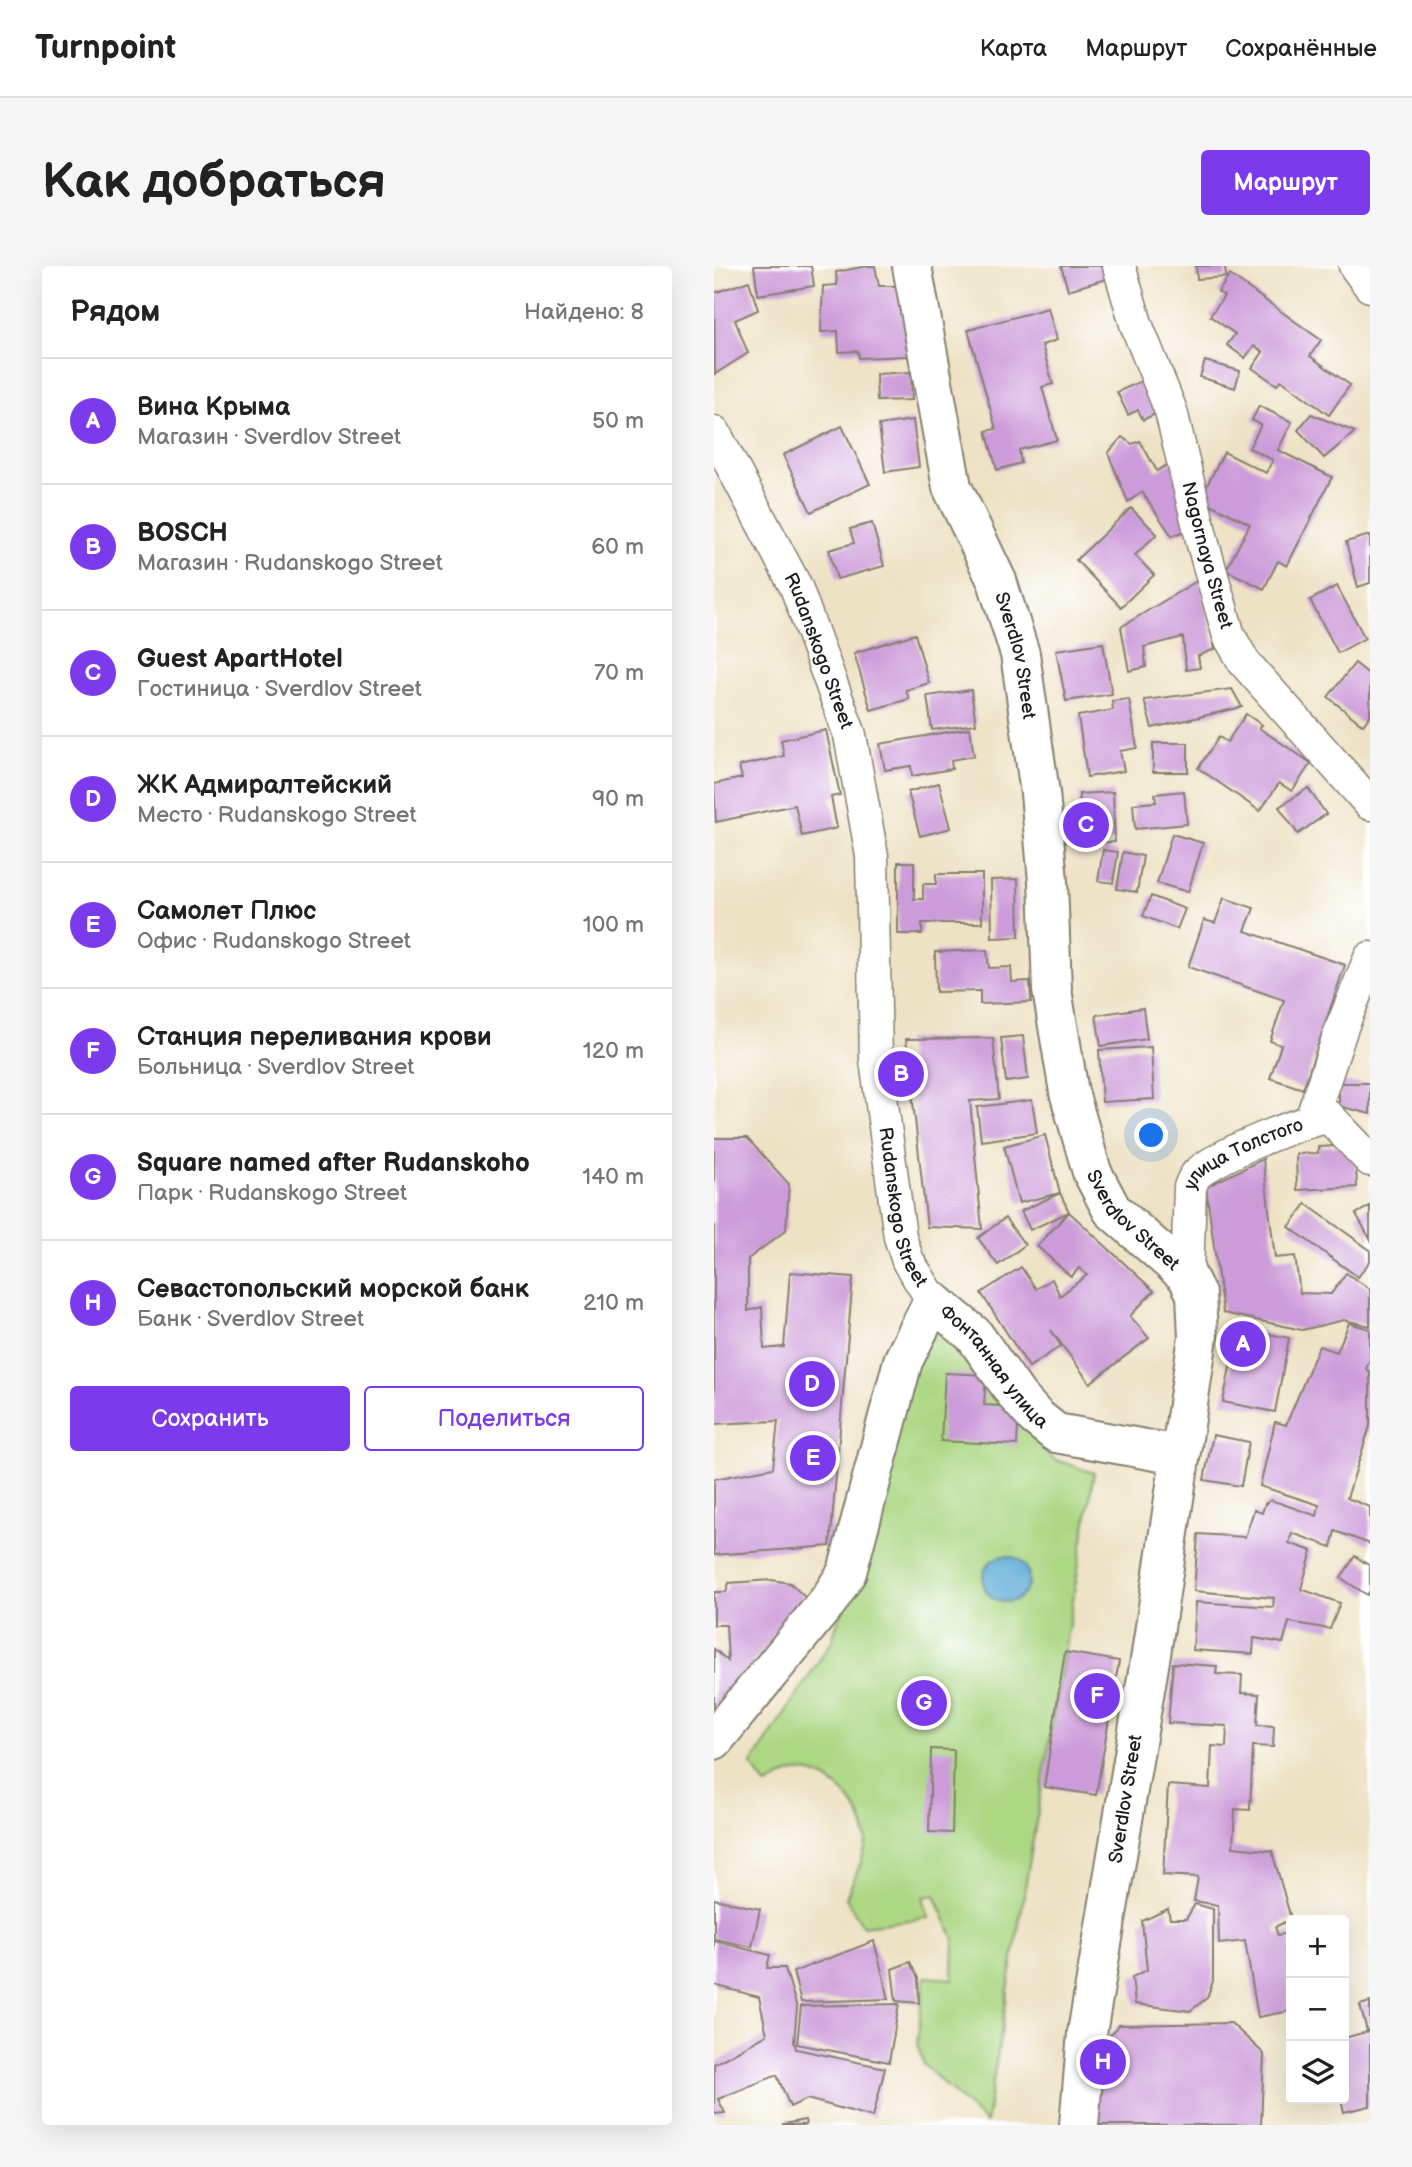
<!DOCTYPE html>
<html lang="ru">
<head>
<meta charset="utf-8">
<style>
	:root { --surface:#fff; --page:#f6f6f6; --text:#222; --muted:#767676; --line:#e0e0e0; --accent:#7c3aed }
	body { margin:0; font-family:"Balsamiq Sans",sans-serif; background:var(--page); color:var(--text) }
	.controls { position:absolute; right:21px; bottom:21px; display:grid; overflow:hidden; border-radius:7px; box-shadow:0 7px 28px #0002 }
	.controls button { width:63px; height:63px; display:grid; place-items:center; padding:0; border:0; border-bottom:2px solid var(--line); background:var(--surface); color:var(--text); font:35px sans-serif }
	.you { position:absolute; left:438px; top:870px; width:24px; height:24px; margin:-18px; border:5px solid #fff; border-radius:50%; background:#1a73e8; box-shadow:0 0 0 10px #1a73e833 }
	.badge { display:grid; place-items:center; width:46px; height:46px; border-radius:50%; background:var(--accent); color:#fff; font-size:23px; font-weight:700 }
	.pin { position:absolute; translate:-50% -50%; border:4px solid #fff; box-shadow:0 2px 7px #0006 }
	.list { margin:0; padding:0; list-style:none }
	h2 { display:flex; justify-content:space-between; align-items:center; height:91px; margin:0; padding:0 28px; font-size:30px }
	h2 small { font-size:23px; font-weight:400; color:var(--muted) }
	.list li { display:grid; grid-template-columns:46px 1fr auto; gap:21px; align-items:center; box-sizing:border-box; height:126px; padding:0 28px; border-top:2px solid var(--line) }
	.list b { display:block; font-size:26px; white-space:nowrap }
	.list p { margin:0; font-size:23px; white-space:nowrap; color:var(--muted) }
	.list em { font-size:23px; font-style:normal; color:var(--muted) }
	.actions { display:flex; gap:14px; padding:21px 28px }
	.actions a { flex:1; padding:16px 0; border:2px solid var(--accent); border-radius:7px; text-align:center; font-size:24px; color:var(--accent) }
	.actions .main { background:var(--accent); color:#fff }
	.icon { flex:none; width:38px; height:38px; fill:none; stroke:currentColor; stroke-width:2; stroke-linecap:round; stroke-linejoin:round }
	.map { position:relative; flex:none; width:656px; height:1859px; overflow:hidden; border-radius:7px }
	header { display:flex; align-items:center; gap:42px; box-sizing:border-box; height:98px; padding:0 35px; background:var(--surface); border-bottom:2px solid var(--line) }
	header strong { font-size:33px }
	nav { display:flex; gap:38px; margin-inline-start:auto; font-size:24px }
	.intro { display:flex; align-items:center; justify-content:space-between; box-sizing:border-box; height:168px; padding:0 42px }
	h1 { margin:0; font-size:49px }
	.button { padding:18px 32px; border-radius:7px; background:var(--accent); color:#fff; font-size:24px; font-weight:700 }
	main { display:flex; gap:42px; padding:0 42px }
	aside { flex:1; background:var(--surface); border-radius:7px; box-shadow:0 7px 28px #0002 }
	.map>svg:first-child { display:block }
	.green { fill:#acd783; stroke:#647a50; stroke-width:2 }
	.water { fill:#5cabd6; stroke:#3c6479; stroke-width:2 }
	.building { fill:#cc9bd9 }
	.lines { fill:none; stroke-linecap:round; stroke-linejoin:round }
	.street-casing { stroke:#857f70; stroke-width:35 }
	.secondary-casing { stroke:#857f70; stroke-width:42 }
	.street { stroke:#fff; stroke-width:32 }
	.secondary { stroke:#fff; stroke-width:38 }
	.labels { text-anchor:middle; dominant-baseline:central; stroke-width:6; stroke-linejoin:round; paint-order:stroke }
	.street-label { font-size:19px; fill:#1c1c1c; stroke:#fff }
</style>
</head>
<body>
<header>
<strong>Turnpoint</strong>
<nav><a>Карта</a><a>Маршрут</a><a>Сохранённые</a></nav>
</header>
<div class="intro"><h1>Как добраться</h1><a class="button">Маршрут</a></div>
<main>
<aside>
<h2>Рядом<small>Найдено: 8</small></h2>
<ul class="list">
<li><span class="badge">A</span><div><b>Вина Крыма</b><p>Магазин · Sverdlov Street</p></div><em>50 m</em></li>
<li><span class="badge">B</span><div><b>BOSCH</b><p>Магазин · Rudanskogo Street</p></div><em>60 m</em></li>
<li><span class="badge">C</span><div><b>Guest ApartHotel</b><p>Гостиница · Sverdlov Street</p></div><em>70 m</em></li>
<li><span class="badge">D</span><div><b>ЖК Адмиралтейский</b><p>Место · Rudanskogo Street</p></div><em>90 m</em></li>
<li><span class="badge">E</span><div><b>Самолет Плюс</b><p>Офис · Rudanskogo Street</p></div><em>100 m</em></li>
<li><span class="badge">F</span><div><b>Станция переливания крови</b><p>Больница · Sverdlov Street</p></div><em>120 m</em></li>
<li><span class="badge">G</span><div><b>Square named after Rudanskoho</b><p>Парк · Rudanskogo Street</p></div><em>140 m</em></li>
<li><span class="badge">H</span><div><b>Севастопольский морской банк</b><p>Банк · Sverdlov Street</p></div><em>210 m</em></li>
</ul>
<div class="actions"><a class="main">Сохранить</a><a>Поделиться</a></div>
</aside>
<div class="map">
<svg width="656" height="1859" viewBox="0 0 656 1859">
	<rect width="100%" height="100%" fill="#fff"/>
	<filter id="ink" filterUnits="userSpaceOnUse"><feTurbulence type="fractalNoise" baseFrequency=".0143" numOctaves="2"/><feDisplacementMap in="SourceGraphic" scale="14" xChannelSelector="R" yChannelSelector="G"/><feConvolveMatrix kernelMatrix="1 2 1 2 8 2 1 2 1" color-interpolation-filters="sRGB"/></filter>
	<filter id="wash" filterUnits="userSpaceOnUse"><feTurbulence type="fractalNoise" baseFrequency=".00686" numOctaves="4" result="noise"/><feDisplacementMap in="SourceGraphic" scale="28" xChannelSelector="R" yChannelSelector="G"/><feGaussianBlur stdDeviation="1.57" result="paint"/><feColorMatrix in="noise" values="0 0 0 0 0 0 0 0 0 0 0 0 0 0 0 0 0 1.4 0 .05"/><feComposite in="paint" operator="in"/></filter>
	<g filter="url(#wash)">
		<rect width="100%" height="100%" fill="#eee2c4"/>
		<path class="green" d="M 213,1051 L 339,1193 L 380,1207 L 272,1857 L 210,1799 L 203,1777 L 211,1711 L 239,1713 L 240,1673 L 221,1629 L 209,1631 L 215,1652 L 149,1660 L 132,1632 C 138,1615 151,1593 152,1576 C 153,1544 116,1502 82,1506 C 72,1507 62,1515 53,1520 L 37,1499 L 118,1375 Z"/>
		<circle class="water" cx="292" cy="1313" r="23"/>
		<g id="blocks">
			<g class="building">
				<polygon points="40,0 97,0 100,20 44,29"/>
				<polygon points="153,0 161,0 165,20 185,20 194,90 145,92 144,85 125,86 124,65 107,66 109,20 123,19 122,6"/>
				<polygon points="347,0 392,0 396,12 354,24"/>
				<polygon points="482,0 511,0 512,11 483,13"/>
				<polygon points="516,9 607,74 596,90 636,119 615,149 567,114 563,119 538,102 549,86 540,80 531,92 513,79 521,68 496,50 510,30 504,26"/>
				<polygon points="35,15 44,44 21,54 34,87 1,108 0,27"/>
				<polygon points="334,42 343,74 328,79 339,118 328,121 343,174 305,184 307,197 283,204 272,165 282,163 254,64"/>
				<polygon points="491,95 526,105 521,122 486,111"/>
				<polygon points="197,106 198,134 163,135 162,108"/>
				<polygon points="436,111 451,143 429,154 424,144 414,149 403,126"/>
				<polygon points="545,140 578,156 564,184 618,211 573,300 564,295 550,323 512,304 536,258 486,233 510,186 552,207 559,194 535,182 547,159 538,154"/>
				<polygon points="597,148 641,166 610,192 584,164"/>
				<polygon points="199,154 205,201 171,206 165,159"/>
				<polygon points="128,160 156,218 97,246 69,189"/>
				<polygon points="408,171 418,178 426,175 443,205 459,195 474,264 458,270 428,226 414,236 394,187"/>
				<polygon points="417,242 443,268 421,289 440,309 407,341 362,294"/>
				<polygon points="158,257 170,300 123,313 115,284 140,277 136,263"/>
				<polygon points="656,269 656,317 644,321 632,276"/>
				<polygon points="486,313 501,383 484,390 486,402 472,404 469,371 430,381 432,401 415,405 407,361"/>
				<polygon points="623,320 651,372 624,387 596,334"/>
				<polygon points="201,368 215,417 192,424 195,433 157,444 140,387"/>
				<polygon points="389,377 398,428 352,435 342,384"/>
				<polygon points="641,397 656,409 656,450 649,459 614,431"/>
				<polygon points="518,423 528,441 438,462 430,434"/>
				<polygon points="257,424 262,458 218,464 213,430"/>
				<polygon points="415,433 423,482 406,485 410,505 373,511 364,450 399,444 398,435"/>
				<polygon points="532,448 548,459 545,462 597,497 578,525 565,517 546,545 484,502 505,471 513,476"/>
				<polygon points="256,462 260,490 237,494 238,503 198,510 197,500 171,504 166,478"/>
				<polygon points="112,464 126,529 117,531 123,562 88,570 81,539 2,556 0,518 28,512 25,500 70,490 67,474"/>
				<rect x="439" y="477" width="35" height="29"/>
				<polygon points="225,517 237,562 206,570 194,526"/>
				<polygon points="594,522 612,548 584,568 565,541"/>
				<polygon points="470,525 473,558 421,563 419,538 442,536 441,528"/>
				<polygon points="399,526 401,576 367,577 365,528"/>
				<polygon points="458,568 489,577 474,626 443,617"/>
				<polygon points="389,584 404,586 399,617 384,615"/>
				<polygon points="409,586 429,590 423,626 403,623"/>
				<polygon points="184,596 200,596 200,633 209,633 209,618 222,618 222,608 268,608 268,657 208,657 208,668 184,668"/>
				<polygon points="304,613 305,671 278,672 277,614"/>
				<polygon points="437,630 471,643 463,663 429,650"/>
				<polygon points="510,632 540,642 531,665 631,699 589,823 556,812 567,779 556,775 570,734 474,701 490,654 501,657"/>
				<polygon points="273,684 275,702 297,701 298,716 316,715 317,736 266,738 266,725 222,726 221,686"/>
				<polygon points="429,742 433,773 387,780 382,749"/>
				<polygon points="309,770 314,813 292,816 287,772"/>
				<polygon points="279,772 285,833 256,835 268,963 213,961 192,773"/>
				<polygon points="437,781 440,833 388,836 385,784"/>
				<polygon points="625,817 656,817 656,848 625,840"/>
				<polygon points="318,834 323,867 267,875 263,841"/>
				<polygon points="331,869 346,927 305,937 290,880"/>
				<polygon points="0,872 33,872 75,918 72,964 34,993 34,1045 48,1041 50,1083 70,1081 76,1006 139,1011 116,1280 0,1289 0,1213 59,1202 64,1155 0,1158"/>
				<polygon points="641,879 643,921 583,924 582,888 604,887 604,881"/>
				<polygon points="549,893 561,992 581,990 586,1027 617,1028 632,1007 656,1023 656,1060 630,1054 588,1064 509,1047 492,921"/>
				<polygon points="346,927 355,946 440,1025 416,1050 435,1072 376,1117 337,1064 347,1080 315,1101 267,1027 307,1001 322,1023 338,1013 346,1030 373,1009 365,1002 357,1011 323,980 355,946 316,964 307,945"/>
				<polygon points="592,938 656,984 656,995 644,1011 575,961"/>
				<polygon points="656,940 656,973 642,948"/>
				<polygon points="291,952 311,979 284,999 264,972"/>
				<polygon points="635,1057 656,1063 656,1093 652,1103 656,1106 656,1160 633,1232 656,1241 656,1278 621,1265 617,1281 578,1267 575,1277 598,1285 587,1323 626,1337 616,1363 575,1356 569,1377 540,1372 539,1388 479,1384 482,1336 559,1341 560,1332 480,1325 484,1268 531,1271 540,1244 548,1247 551,1238 557,1234 603,1250 605,1239 546,1220 561,1156 572,1159 605,1080 623,1086"/>
				<polygon points="524,1062 575,1072 561,1146 509,1136"/>
				<polygon points="231,1107 272,1109 270,1139 305,1141 303,1179 227,1175"/>
				<polygon points="499,1169 535,1176 527,1220 490,1214"/>
				<polygon points="641,1290 656,1300 656,1325 653,1329 627,1312"/>
				<polygon points="57,1314 76,1317 93,1333 0,1443 0,1383 14,1395 12,1359 0,1359 0,1326 12,1326 15,1317"/>
				<polygon points="351,1386 405,1395 382,1529 330,1521"/>
				<polygon points="459,1397 503,1400 502,1408 528,1409 527,1427 545,1428 543,1459 560,1460 559,1481 539,1480 536,1544 521,1543 519,1581 558,1585 577,1653 561,1661 564,1669 577,1667 577,1745 544,1751 531,1675 505,1678 504,1639 480,1635 484,1611 449,1609 454,1519 496,1522 498,1480 512,1481 513,1460 454,1457"/>
				<polygon points="217,1483 240,1484 238,1567 215,1566"/>
				<polygon points="0,1633 46,1643 38,1681 0,1673"/>
				<polygon points="481,1638 499,1643 499,1715 493,1732 476,1745 421,1738 418,1711 433,1704 428,1655 454,1643 456,1653 472,1653"/>
				<polygon points="0,1675 56,1689 53,1702 71,1702 83,1742 80,1776 82,1783 171,1802 159,1851 93,1833 76,1841 63,1809 4,1833 11,1847 0,1848 0,1798 53,1769 45,1731 0,1719"/>
				<polygon points="160,1675 175,1733 87,1736 79,1706"/>
				<polygon points="196,1696 204,1712 205,1737 182,1735 178,1703"/>
				<polygon points="656,1736 656,1764 653,1765 646,1739"/>
				<polygon points="185,1738 175,1796 83,1778 87,1740"/>
				<polygon points="517,1757 550,1788 547,1859 381,1859 380,1788 405,1759"/>
				<polygon points="656,1765 656,1840 630,1846 627,1833 630,1833 630,1772"/>
				<polygon points="91,1854 92,1859 69,1859 69,1858"/>
			</g>
		</g>
	</g>
	<g filter="url(#ink)">
		<use href="#blocks" fill-opacity="0" stroke="#857f70" stroke-width="2"/>
		<g class="lines">
			<g class="street-casing">
				<g id="street">
					<path id="s1" d="M 405,0 L 422,58 L 457,145 L 489,278 L 515,370 L 530,396 L 656,538"/>
					<polyline points="641,0 656,20"/>
					<path id="s2" d="M 0,166 L 82,321 L 136,469 L 158,590 L 162,794 L 186,971 L 194,995 L 219,1035"/>
					<polyline points="597,854 628,761 656,692"/>
					<path id="s3" d="M 473,1010 L 476,921 C 478,916 480,910 484,907 C 508,887 584,856 615,851 L 656,894"/>
				</g>
			</g>
			<g class="secondary-casing">
				<g id="secondary">
					<path id="s4" d="M 198,0 L 238,221 L 283,315 L 306,388 L 326,527 L 334,615 L 338,724 L 355,826 L 378,906 L 398,944 L 473,1010 L 482,1028 L 484,1071 L 437,1388 L 373,1767 L 365,1859"/>
					<path id="s5" d="M 0,1474 L 115,1334 L 133,1306 L 189,1095 L 219,1035 L 260,1069 L 304,1131 L 322,1151 L 342,1167 L 464,1189"/>
				</g>
			</g>
			<use href="#street" class="street"/>
			<use href="#secondary" class="secondary"/>
		</g>
	</g>
	<g class="labels">
		<g class="street-label">
			<text stroke="none"><textPath href="#s1" startOffset="303">Nagornaya Street</textPath></text>
			<text stroke="none"><textPath href="#s2" startOffset="243">Rudanskogo Street</textPath></text>
			<text stroke="none"><textPath href="#s4" startOffset="406">Sverdlov Street</textPath></text>
			<text stroke="none"><textPath href="#s3" startOffset="154">улица Толстого</textPath></text>
			<text stroke="none"><textPath href="#s2" startOffset="810">Rudanskogo Street</textPath></text>
			<text stroke="none"><textPath href="#s4" startOffset="994">Sverdlov Street</textPath></text>
			<text stroke="none"><textPath href="#s5" startOffset="590">Фонтанная улица</textPath></text>
			<text transform="translate(412 1533) rotate(-81)">Sverdlov Street</text>
		</g>
	</g>
</svg>
<div class="controls">
<button>+</button>
<button>−</button>
<button><svg class="icon" aria-label="layers" viewBox="0 0 24 24"><path d="M12 4l9 5-9 5-9-5zM3 14l9 5 9-5"/></svg></button>
</div>
<div class="you"></div>
<div class="pin badge" style="left:529px;top:1078px">A</div>
<div class="pin badge" style="left:187px;top:808px">B</div>
<div class="pin badge" style="left:372px;top:559px">C</div>
<div class="pin badge" style="left:98px;top:1118px">D</div>
<div class="pin badge" style="left:99px;top:1192px">E</div>
<div class="pin badge" style="left:383px;top:1430px">F</div>
<div class="pin badge" style="left:210px;top:1437px">G</div>
<div class="pin badge" style="left:389px;top:1796px">H</div>
</div>
</main>
</body>
</html>
